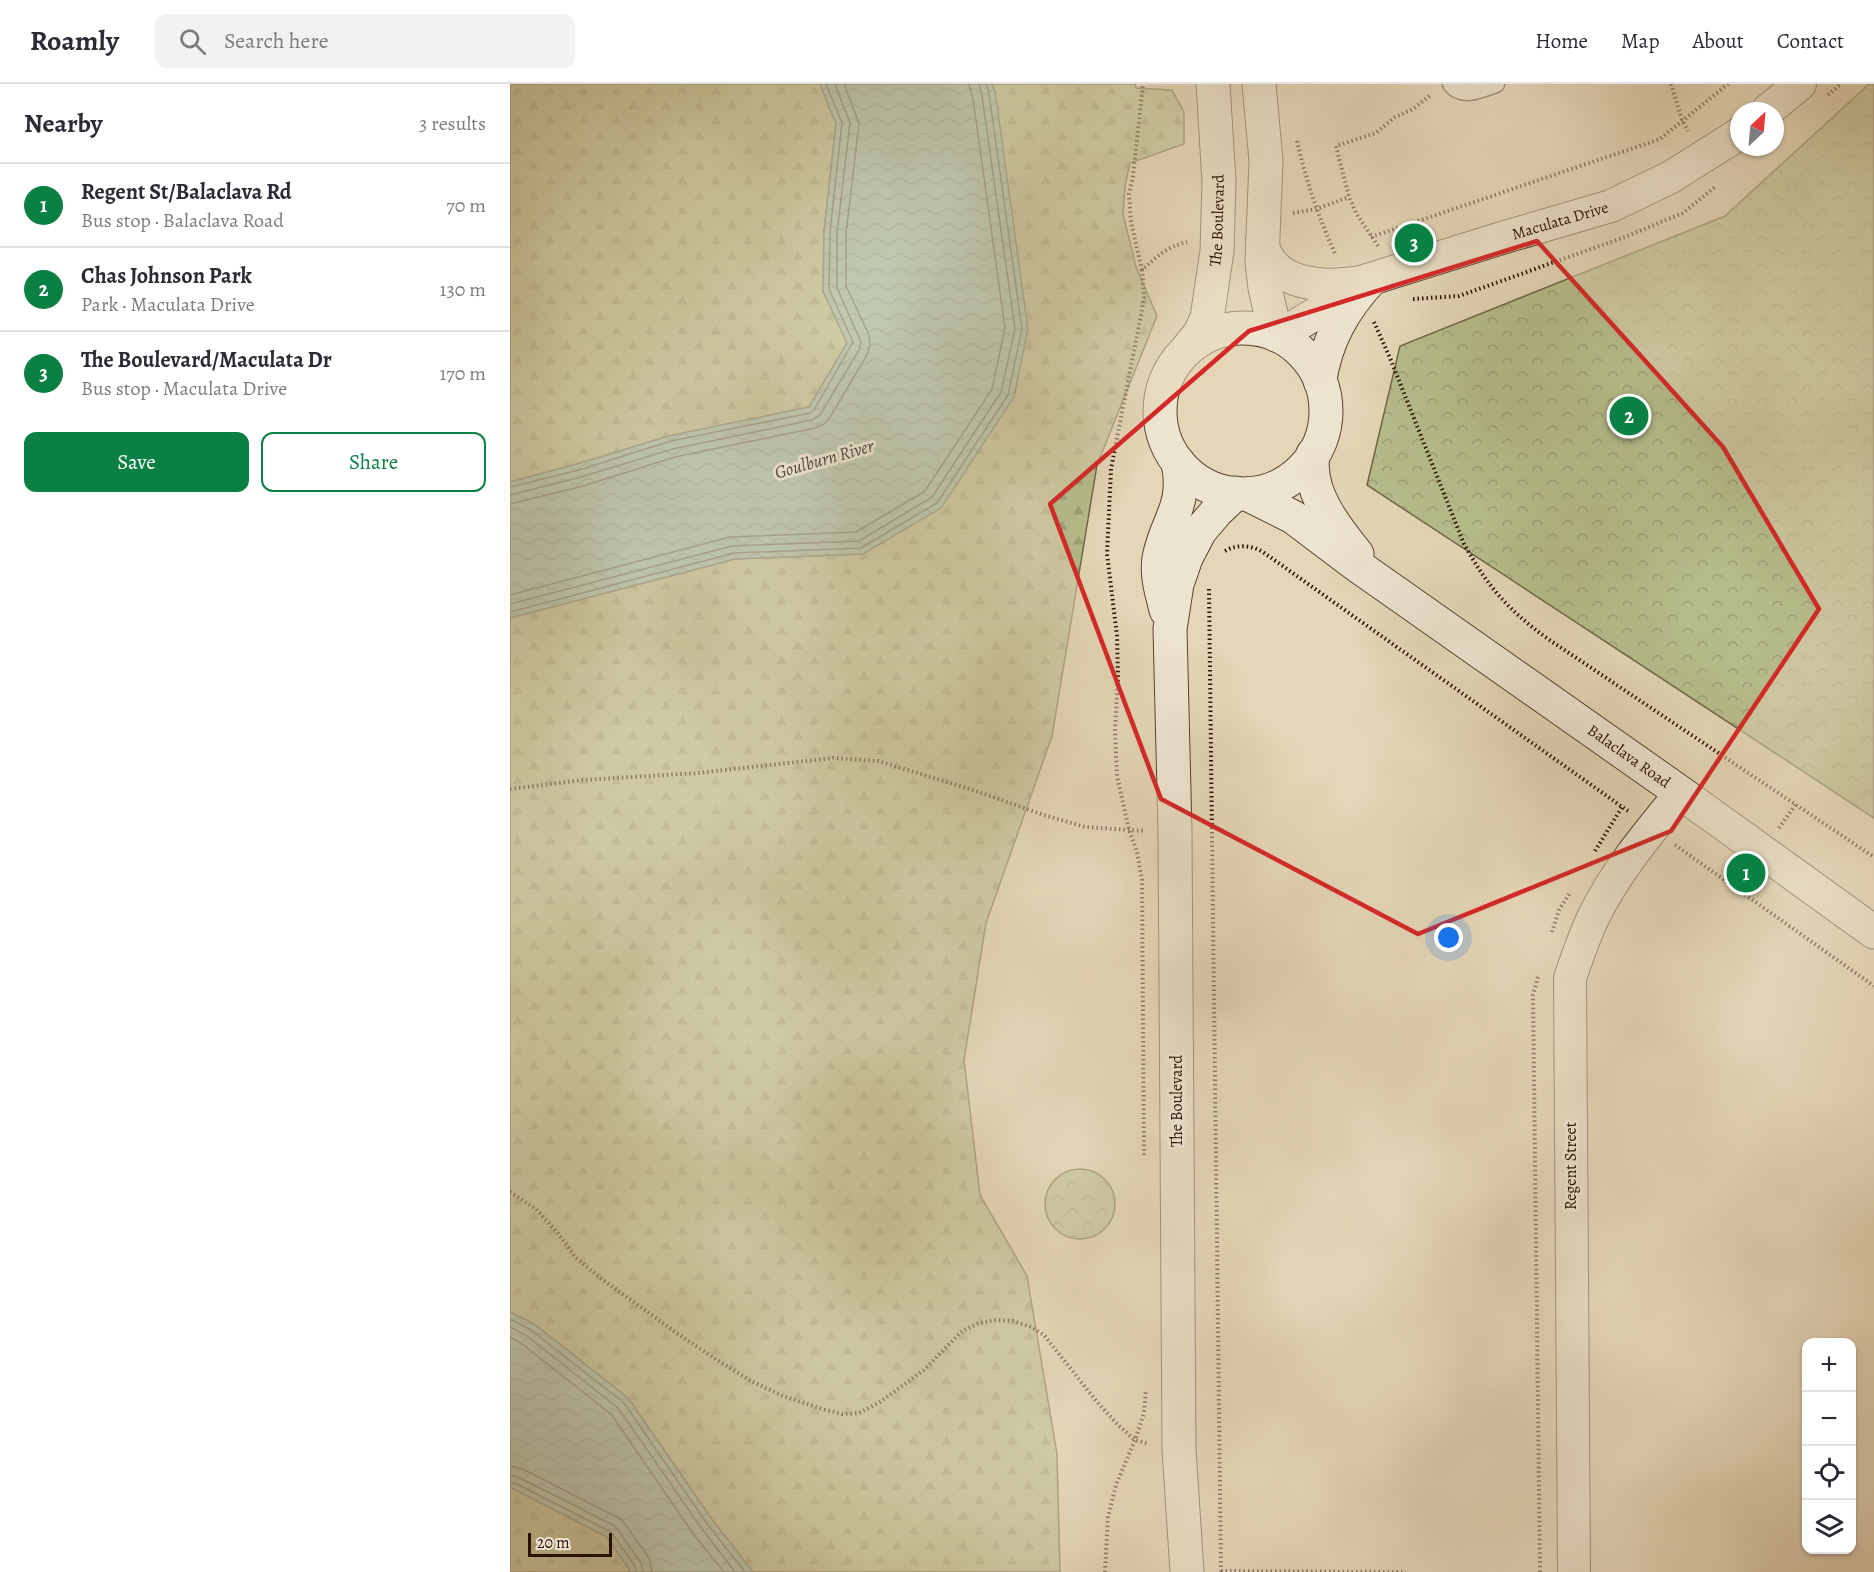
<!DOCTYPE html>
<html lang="en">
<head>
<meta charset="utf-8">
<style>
	:root { --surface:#fff; --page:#f2f2f3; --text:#2b2b33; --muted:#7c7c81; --line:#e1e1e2; --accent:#0b8043 }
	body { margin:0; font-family:Alegreya,serif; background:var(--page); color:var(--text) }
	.controls { position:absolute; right:18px; bottom:18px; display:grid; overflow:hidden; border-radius:12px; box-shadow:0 2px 4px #0004 }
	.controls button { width:54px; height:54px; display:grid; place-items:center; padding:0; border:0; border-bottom:2px solid var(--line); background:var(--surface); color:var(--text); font:30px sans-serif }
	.compass { position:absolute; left:1220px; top:18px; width:54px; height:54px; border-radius:50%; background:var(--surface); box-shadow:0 2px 4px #0004; rotate:26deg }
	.scale { position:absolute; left:18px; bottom:15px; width:84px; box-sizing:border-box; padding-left:6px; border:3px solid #2b1101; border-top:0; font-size:16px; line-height:21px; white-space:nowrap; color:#2b1101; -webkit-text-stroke:4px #ede4d0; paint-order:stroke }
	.you { position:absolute; left:939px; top:854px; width:21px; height:21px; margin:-15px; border:4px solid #fff; border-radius:50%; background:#1a73e8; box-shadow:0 0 0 9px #1a73e833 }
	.badge { display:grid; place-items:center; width:39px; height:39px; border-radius:50%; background:var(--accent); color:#fff; font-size:20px; font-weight:700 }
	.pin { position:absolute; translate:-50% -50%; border:3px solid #fff; box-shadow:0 2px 6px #0006 }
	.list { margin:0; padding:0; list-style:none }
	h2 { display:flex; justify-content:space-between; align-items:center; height:78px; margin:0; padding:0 24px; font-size:26px }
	h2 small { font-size:20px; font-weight:400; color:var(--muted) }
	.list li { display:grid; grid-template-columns:39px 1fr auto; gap:18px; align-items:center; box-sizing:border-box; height:84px; padding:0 24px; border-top:2px solid var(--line) }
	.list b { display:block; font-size:22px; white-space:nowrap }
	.list p { margin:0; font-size:20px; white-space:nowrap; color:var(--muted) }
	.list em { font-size:20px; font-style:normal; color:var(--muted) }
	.actions { display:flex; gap:12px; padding:18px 24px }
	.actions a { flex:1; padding:14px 0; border:2px solid var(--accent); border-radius:12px; text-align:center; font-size:21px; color:var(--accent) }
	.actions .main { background:var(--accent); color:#fff }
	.icon { flex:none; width:33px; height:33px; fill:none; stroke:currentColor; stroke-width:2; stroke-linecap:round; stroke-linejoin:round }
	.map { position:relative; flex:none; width:1364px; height:1488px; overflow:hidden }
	header { display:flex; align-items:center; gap:36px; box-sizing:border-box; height:84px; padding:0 30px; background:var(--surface); border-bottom:2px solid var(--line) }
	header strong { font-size:28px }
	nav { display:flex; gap:33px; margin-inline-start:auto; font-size:21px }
	.search { width:420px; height:54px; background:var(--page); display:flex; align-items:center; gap:15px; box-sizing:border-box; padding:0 21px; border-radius:12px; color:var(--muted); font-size:22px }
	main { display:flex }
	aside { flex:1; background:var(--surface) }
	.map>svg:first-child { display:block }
	.forest { fill:url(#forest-firs); stroke:#706746; stroke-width:1.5 }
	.park { fill:url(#park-crowns); stroke:#706746; stroke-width:1.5 }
	.water { fill:url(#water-waves); stroke:#6b7666; stroke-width:1.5 }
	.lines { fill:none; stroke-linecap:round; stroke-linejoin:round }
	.shore { stroke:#606655; stroke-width:1.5 }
	.service-casing { stroke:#59422e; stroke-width:19 }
	.minor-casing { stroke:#59422e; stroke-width:34 }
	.tertiary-casing { stroke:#59422e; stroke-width:35 }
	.path { stroke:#2b1101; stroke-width:4; stroke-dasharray:1.5 3; stroke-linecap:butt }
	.service { stroke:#ede4d0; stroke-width:16 }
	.minor { stroke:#ede4d0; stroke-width:32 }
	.tertiary { stroke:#ede4d0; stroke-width:33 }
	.marked { fill:none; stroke:#d62828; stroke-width:4.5; stroke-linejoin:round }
	.labels { text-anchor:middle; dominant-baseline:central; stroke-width:6; stroke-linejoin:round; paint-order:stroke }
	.street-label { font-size:16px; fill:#2b1101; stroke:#ede4d0 }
	.water-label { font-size:18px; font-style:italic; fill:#504c3c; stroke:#ede4d0 }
</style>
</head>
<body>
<header>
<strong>Roamly</strong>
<div class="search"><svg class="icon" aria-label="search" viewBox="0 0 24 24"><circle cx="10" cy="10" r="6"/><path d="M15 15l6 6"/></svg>Search here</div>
<nav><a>Home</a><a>Map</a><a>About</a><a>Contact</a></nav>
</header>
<main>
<aside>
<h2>Nearby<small>3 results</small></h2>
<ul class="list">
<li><span class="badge">1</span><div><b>Regent St/Balaclava Rd</b><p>Bus stop · Balaclava Road</p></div><em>70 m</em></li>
<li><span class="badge">2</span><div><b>Chas Johnson Park</b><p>Park · Maculata Drive</p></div><em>130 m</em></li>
<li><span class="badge">3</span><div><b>The Boulevard/Maculata Dr</b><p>Bus stop · Maculata Drive</p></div><em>170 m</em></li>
</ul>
<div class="actions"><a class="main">Save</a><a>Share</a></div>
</aside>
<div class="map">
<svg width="1364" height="1488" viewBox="0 0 1364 1488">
	<defs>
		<pattern id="forest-firs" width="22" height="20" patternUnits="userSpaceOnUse" patternTransform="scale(1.5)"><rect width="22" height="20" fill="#b6bd8c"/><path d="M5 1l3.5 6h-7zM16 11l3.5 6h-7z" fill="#9da177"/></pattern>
		<pattern id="park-crowns" width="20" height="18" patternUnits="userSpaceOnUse" patternTransform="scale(1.5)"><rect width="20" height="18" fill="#b6bd8c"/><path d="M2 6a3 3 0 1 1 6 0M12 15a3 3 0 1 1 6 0" fill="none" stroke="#9da177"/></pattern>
		<pattern id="water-waves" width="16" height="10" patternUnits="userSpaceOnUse" patternTransform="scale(1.5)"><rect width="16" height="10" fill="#96baa9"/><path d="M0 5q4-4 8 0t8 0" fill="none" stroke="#819f90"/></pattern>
	</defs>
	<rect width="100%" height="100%" fill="#e4d6b6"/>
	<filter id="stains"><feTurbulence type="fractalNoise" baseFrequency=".00333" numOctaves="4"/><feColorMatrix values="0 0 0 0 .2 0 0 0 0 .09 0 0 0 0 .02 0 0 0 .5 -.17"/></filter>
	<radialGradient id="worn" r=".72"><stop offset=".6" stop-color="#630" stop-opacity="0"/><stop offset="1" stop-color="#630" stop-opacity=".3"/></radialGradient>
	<g class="forest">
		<polygon points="0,0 310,0 326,39 314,148 313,207 338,258 300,323 159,352 67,380 0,398"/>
		<polygon points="481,0 625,0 626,4 662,6 674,28 674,60 620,79 615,102 613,130 626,183 647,232 587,381 542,652 476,839 454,976 470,1111 517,1192 547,1370 550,1488 243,1488 203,1437 118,1314 24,1240 0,1228 0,534 225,475 353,470 485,7"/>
		<polygon points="0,1403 97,1453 121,1488 0,1488"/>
	</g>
	<g class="park">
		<polygon points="1359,0 1364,0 1364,734 857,401 890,262 1215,132"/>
		<circle cx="570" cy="1120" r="35"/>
	</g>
	<g class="water">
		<polygon points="310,0 481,0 485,7 518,245 504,313 431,424 353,470 225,475 0,534 0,398 67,380 159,352 299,323 337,259 313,207 314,148 326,40"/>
		<polygon points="0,1228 24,1240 118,1314 203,1437 243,1488 121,1488 97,1453 0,1403"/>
	</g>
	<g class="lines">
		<g class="shore">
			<polyline points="0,403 69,386 161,357 300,329 304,326 343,258 319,205 320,148 332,39 316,0"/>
			<polyline points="0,411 71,393 163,365 302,336 310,331 349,266 351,258 327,204 327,149 340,39 325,0"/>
			<polyline points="0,420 73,402 165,373 305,344 314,340 319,335 357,271 360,261 359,251 336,202 336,150 349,39 334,0"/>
			<polyline points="0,511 220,453 346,448 415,407 482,305 495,244 463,15 459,0"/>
			<polyline points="0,520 222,462 349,457 422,413 491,308 505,245 472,12 469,0"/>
			<polyline points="0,528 224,469 351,464 427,419 498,311 512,245 479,10 476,0"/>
			<polyline points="0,1235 21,1246 114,1319 198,1441 235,1488"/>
			<polyline points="0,1243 17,1252 108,1324 192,1445 225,1488"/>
			<polyline points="0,1253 12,1260 101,1330 184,1451 214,1488"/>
			<polyline points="0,1382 13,1385 112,1436 139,1474 142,1488"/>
			<polyline points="0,1391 8,1393 105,1442 131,1479 133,1488"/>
			<polyline points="0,1399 5,1399 101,1448 125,1482 126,1488"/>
		</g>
		<g class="service-casing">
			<path id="service" d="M 941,0 C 952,15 972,5 986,0"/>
		</g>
		<g class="minor-casing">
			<g id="minor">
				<polyline points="1257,27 1290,0"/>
				<path id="s1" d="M 752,157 C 760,203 815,204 851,198 L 995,153 L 1101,122 L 1161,93 L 1229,50"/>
				<polyline points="769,252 846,205"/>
				<path d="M 810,298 C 816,257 834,225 862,195"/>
				<path d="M 1064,1488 L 1060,894 C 1067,874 1074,853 1083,834 C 1105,788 1139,748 1171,709"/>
			</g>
		</g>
		<g class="tertiary-casing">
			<g id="tertiary">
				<polyline points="749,0 756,77 752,178 755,204 766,251"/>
				<circle cx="733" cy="327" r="83"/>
				<path id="s2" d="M 678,264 L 690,249 L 697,234 L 707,167 L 709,98 L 703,0"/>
				<path d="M 803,370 C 797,408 825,443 847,470"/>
				<path id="s3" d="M 737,410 L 783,433 L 848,482 L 1171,709 L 1364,848"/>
				<path d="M 656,526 C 652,509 646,492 649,474 C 657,434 677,424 668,378"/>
				<polyline points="677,1488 669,1365 665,748 660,545 667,500 676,474 690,447 707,427 726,409"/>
			</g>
		</g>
		<g class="path">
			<polyline points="1161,0 1172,36 1178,47"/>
			<polyline points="1318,11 1331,0"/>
			<path d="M 787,57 C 796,97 809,134 826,172"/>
			<polyline points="783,129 806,125 839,113"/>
			<polyline points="861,153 1150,55 1218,0"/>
			<polyline points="868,162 846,129 839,113 826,62 866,49 885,33 903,25 922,10"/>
			<polyline points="632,186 621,138 619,110 623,92 633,0"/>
			<polyline points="903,215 949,212 1115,153 1173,129 1205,103"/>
			<path d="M 864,238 L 880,274 L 954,460 C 978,503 998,526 1038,555 L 1364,773"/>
			<path d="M 715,467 C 727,460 741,461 753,468 L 1118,727"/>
			<polyline points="699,505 711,1488"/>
			<polyline points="0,705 73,696 188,689 323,674 368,677 463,706 534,731 575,743 635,747"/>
			<polyline points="1269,744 1286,720"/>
			<polyline points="1165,761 1364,902"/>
			<polyline points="1085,767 1112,723"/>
			<polyline points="1231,807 1239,795"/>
			<polyline points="1042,848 1049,826 1060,809"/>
			<polyline points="1028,893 1023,911 1030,1488"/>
			<path d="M 634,1071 L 632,796 L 627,768 L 619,746 L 607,692 L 605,645 L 608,593 L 607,552 L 597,470 L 601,385 L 632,226 L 634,213 L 632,186 C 646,173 658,162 677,158"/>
			<polyline points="0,1108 26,1125 47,1148 66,1174 93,1196 165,1248 207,1276 241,1297 273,1312 312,1325 332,1330 349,1329 370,1318 414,1286 452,1247 467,1240 484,1236 503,1237 521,1243 534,1251 587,1318 609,1342 625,1356 639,1360"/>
			<polyline points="711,1487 896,1488"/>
			<polyline points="595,1488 598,1433 606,1401 625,1356 634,1329 636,1306"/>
		</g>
		<use href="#service" class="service"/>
		<use href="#minor" class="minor"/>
		<use href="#tertiary" class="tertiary"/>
	</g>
	<path d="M0 0H1364V1488H0ZM 1027,157 L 1213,363 L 1309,525 L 1161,747 L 908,850 L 651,715 L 540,420 L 739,247 Z" fill="#e4d6b6" fill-opacity=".55" fill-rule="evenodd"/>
	<path class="marked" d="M 1027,157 L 1213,363 L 1309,525 L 1161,747 L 908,850 L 651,715 L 540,420 L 739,247 Z"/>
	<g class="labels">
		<g class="street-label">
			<text stroke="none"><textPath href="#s1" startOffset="328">Maculata Drive</textPath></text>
			<text stroke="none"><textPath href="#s2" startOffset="134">The Boulevard</textPath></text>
			<text stroke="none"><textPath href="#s3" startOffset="464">Balaclava Road</textPath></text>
			<text transform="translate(667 1017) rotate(-90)">The Boulevard</text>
			<text transform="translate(1061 1082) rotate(-90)">Regent Street</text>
		</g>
		<g class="water-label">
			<text transform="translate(314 375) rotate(-16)">Goulburn River</text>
		</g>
	</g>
	<rect width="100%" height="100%" filter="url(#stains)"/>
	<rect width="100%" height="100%" fill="url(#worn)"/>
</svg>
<div class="controls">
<button>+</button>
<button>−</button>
<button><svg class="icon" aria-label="locate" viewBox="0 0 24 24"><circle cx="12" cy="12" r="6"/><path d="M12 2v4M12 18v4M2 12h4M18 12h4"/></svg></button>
<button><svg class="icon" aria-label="layers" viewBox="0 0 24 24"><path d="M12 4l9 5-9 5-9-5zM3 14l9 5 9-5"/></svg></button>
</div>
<svg class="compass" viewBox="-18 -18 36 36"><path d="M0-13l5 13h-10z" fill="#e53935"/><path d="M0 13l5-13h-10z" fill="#7c7c81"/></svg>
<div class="scale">20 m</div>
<div class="you"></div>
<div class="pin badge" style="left:1236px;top:789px">1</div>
<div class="pin badge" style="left:1119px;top:332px">2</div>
<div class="pin badge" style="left:904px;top:159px">3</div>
</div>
</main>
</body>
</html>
